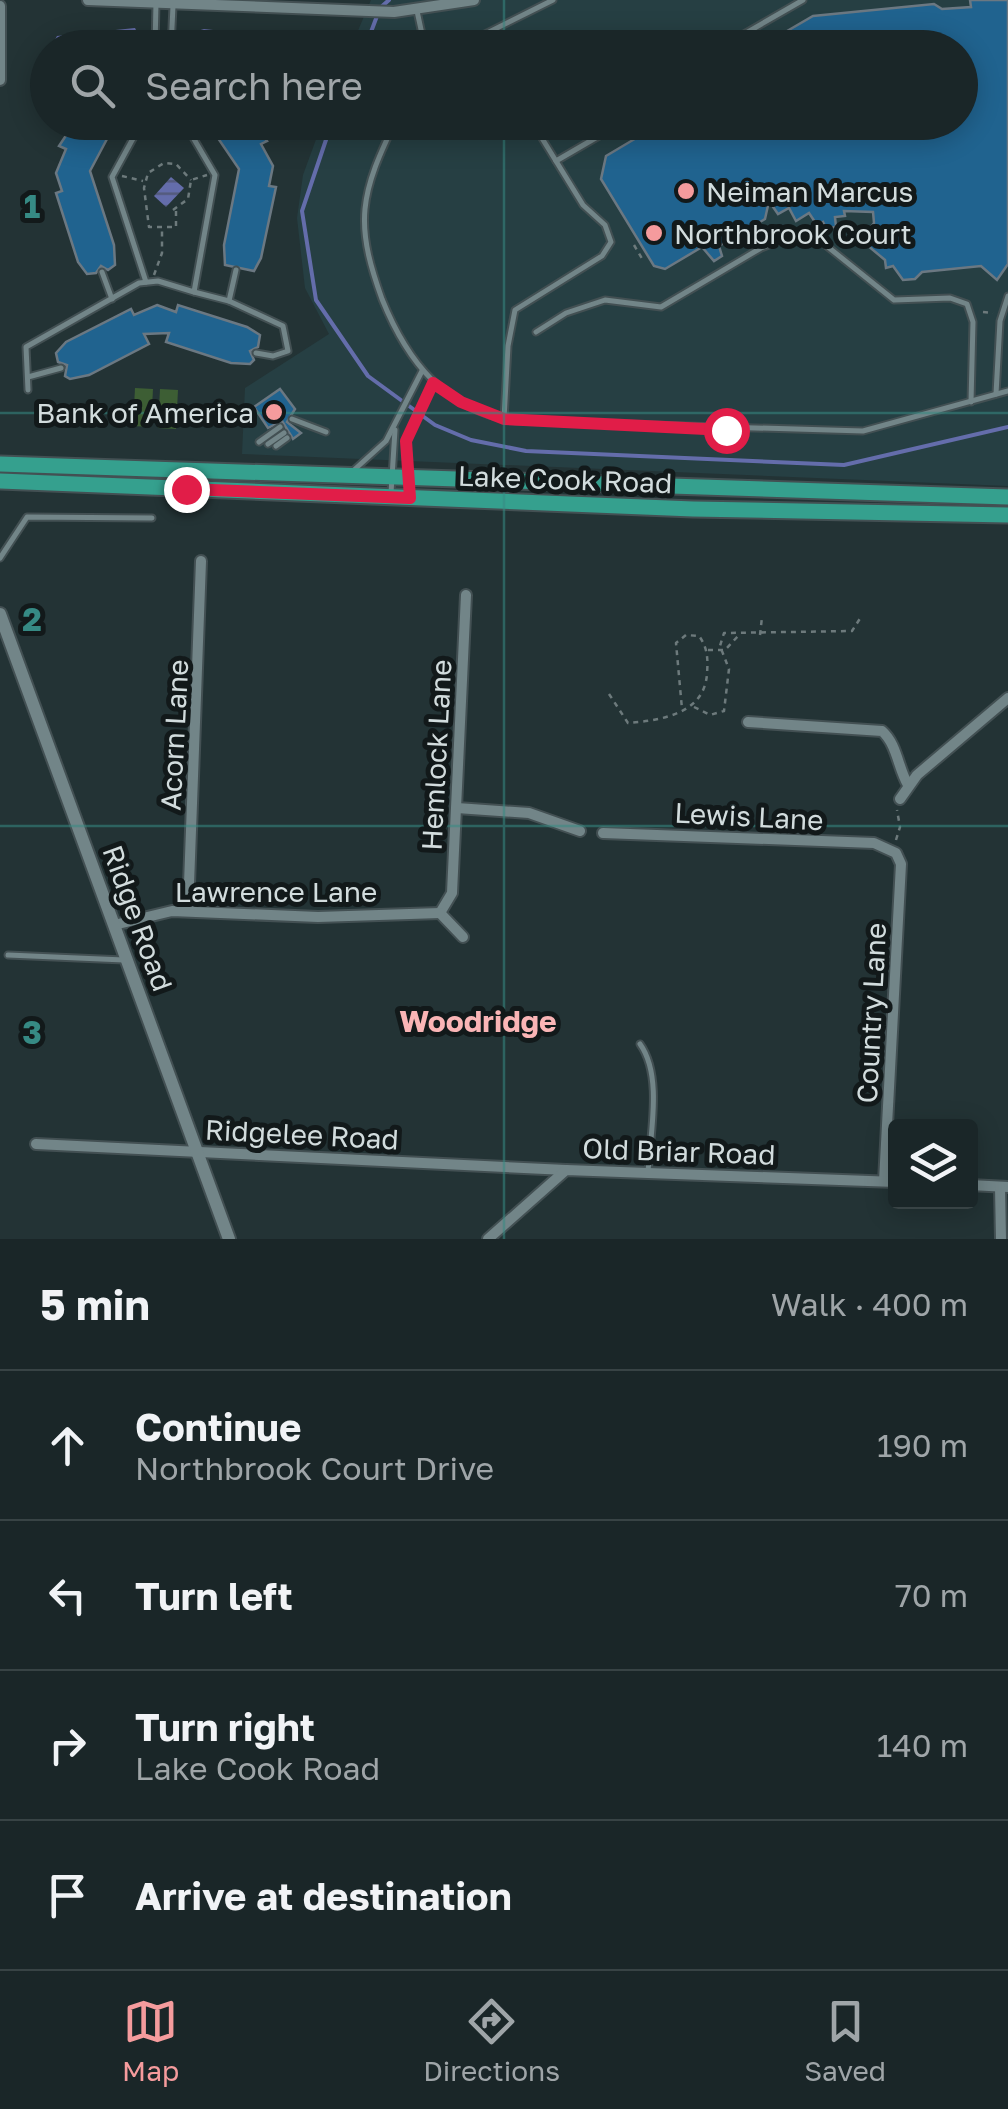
<!DOCTYPE html>
<html lang="en">
<head>
<meta charset="utf-8">
<style>
	:root { --surface:#1a2628; --page:#273234; --text:#f1f3f6; --muted:#9fa5a8; --line:#384345; --accent:#f59b9d }
	body { margin:0; font-family:"Golos Text",sans-serif; background:var(--page); color:var(--text) }
	.controls { position:absolute; right:30px; bottom:30px; display:grid; overflow:hidden; border-radius:10px; box-shadow:0 5px 25px #0003 }
	.controls button { width:90px; height:90px; display:grid; place-items:center; padding:0; border:0; border-bottom:2px solid var(--line); background:var(--surface); color:var(--text); font:50px sans-serif }
	.stop { position:absolute; width:30px; height:30px; margin:-22px; border:8px solid #e11d48; border-radius:50%; background:#fff }
	.stop.end { background:#e11d48; border-color:#fff; box-shadow:0 2px 10px #0008 }
	.list { margin:0; padding:0; list-style:none }
	h2 { display:flex; justify-content:space-between; align-items:center; height:130px; margin:0; padding:0 40px; font-size:42px }
	h2 small { font-size:32px; font-weight:400; color:var(--muted) }
	.list li { display:grid; grid-template-columns:65px 1fr auto; gap:30px; align-items:center; box-sizing:border-box; height:150px; padding:0 40px; border-top:2px solid var(--line) }
	.list b { display:block; font-size:38px; white-space:nowrap }
	.list p { margin:0; font-size:32px; white-space:nowrap; color:var(--muted) }
	.list em { font-size:32px; font-style:normal; color:var(--muted) }
	.icon { flex:none; width:55px; height:55px; fill:none; stroke:currentColor; stroke-width:2; stroke-linecap:round; stroke-linejoin:round }
	.map { position:relative; flex:none; width:1008px; height:1239px; overflow:hidden }
	.search { position:absolute; background:var(--surface); box-shadow:0 5px 25px #0003; left:30px; right:30px; top:30px; height:110px; display:flex; align-items:center; gap:25px; box-sizing:border-box; padding:0 35px; border-radius:55px; color:var(--muted); font-size:38px }
	.sheet { height:730px; background:var(--surface) }
	nav { display:flex; justify-content:space-around; align-items:center; box-sizing:border-box; height:140px; border-top:2px solid var(--line); background:var(--surface); font-size:28px; color:var(--muted) }
	nav a { display:grid; justify-items:center; gap:5px }
	nav .on { color:var(--accent) }
	.map>svg:first-child { display:block }
	.built { fill:#263f43 }
	.park { fill:#3d5e34 }
	.water { fill:url(#water-rules) }
	.lines { fill:none; stroke-linecap:round; stroke-linejoin:round }
	.stream { stroke:#646dab; stroke-width:4 }
	.building { fill:#20638f; stroke:#6b7882; stroke-width:2.5 }
	.service-casing { stroke:#435053; stroke-width:9 }
	.minor-casing { stroke:#435053; stroke-width:14 }
	.tertiary-casing { stroke:#435053; stroke-width:16 }
	.primary-casing { stroke:#435053; stroke-width:19 }
	.path { stroke:#6d7a7c; stroke-width:2.5; stroke-dasharray:5 5; stroke-linecap:butt }
	.service { stroke:#728588; stroke-width:5 }
	.minor { stroke:#728588; stroke-width:10 }
	.tertiary { stroke:#728588; stroke-width:12 }
	.primary { stroke:#35a08e; stroke-width:15 }
	.route { stroke:#e11d48; stroke-width:12 }
	.grid { fill:none; stroke:#368a84; stroke-width:2.5; stroke-opacity:0.55 }
	.poi-dot { fill:#f59b9d; stroke:#12191a; stroke-width:4 }
	.labels { text-anchor:middle; dominant-baseline:central; stroke-width:10; stroke-linejoin:round; paint-order:stroke }
	.poi-label { font-size:28px; fill:#d2dcdd; stroke:#12191a; text-anchor:start }
	.street-label { font-size:28px; fill:#d2dcdd; stroke:#12191a }
	.neighbourhood-label { font-size:30px; font-weight:bold; fill:#fab5b6; stroke:#12191a }
	.grid-label { font-size:32px; text-anchor:middle; font-weight:bold; fill:#368a84; stroke:#12191a; stroke-width:10; stroke-linejoin:round; paint-order:stroke }
</style>
</head>
<body>
<div class="map">
<svg width="1008" height="1239" viewBox="0 0 1008 1239">
	<defs>
		<pattern id="water-rules" width="6" height="5" patternUnits="userSpaceOnUse" patternTransform="scale(2.5)"><rect width="6" height="5" fill="#646dab"/><path d="M0 2.5h6" fill="none" stroke="#535a7c"/></pattern>
	</defs>
	<rect width="100%" height="100%" fill="#233335"/>
	<polygon class="built" points="371,0 1008,0 1008,486 242,454 245,388 329,334 305,288 297,218 303,175 322,123 960,122 960,48 351,47"/>
	<g class="park">
		<polygon points="135,388 153,389 151,427 133,426"/>
		<polygon points="160,389 178,390 176,429 158,428"/>
	</g>
	<g class="water">
		<polygon points="135,28 138,34 91,47 51,47 57,36"/>
		<path d="M 204,29 L 312,41 L 318,47 C 288,48 213,55 194,32 Z"/>
		<polygon points="171,177 184,188 166,207 154,196"/>
	</g>
	<g class="lines">
		<g class="stream">
			<polyline points="365,48 380,8 389,0"/>
			<polyline points="332,122 302,211 316,300 368,376 435,425 471,440 526,451 844,465 1008,427"/>
		</g>
	</g>
	<g class="building">
		<polygon points="970,0 1008,0 1008,264 997,280 981,266 922,272 915,279 903,280 893,266 886,268 885,260 861,240 874,223 873,212 844,211 845,216 835,217 836,227 826,228 823,222 817,225 809,213 796,221 789,208 778,214 769,201 765,219 719,246 722,256 714,261 702,247 665,269 654,266 601,179 606,156 643,134 654,137 667,129 669,122 960,122 960,48 758,48 813,16 934,4 942,9 971,7"/>
		<polygon points="75,122 116,122 90,171 114,245 115,265 108,270 101,266 96,273 87,274 78,262 56,193 62,191 56,173 66,149 59,146"/>
		<polygon points="207,122 251,122 267,141 261,144 273,166 269,186 276,187 261,258 254,271 225,265 224,245 239,169"/>
		<polygon points="157,305 176,312 178,305 247,327 260,335 258,347 250,351 254,360 250,364 231,363 166,342 169,333 144,334 149,344 89,375 70,379 65,376 67,365 58,362 56,353 66,342 131,309 134,315"/>
		<polygon points="280,389 295,409 287,422 301,433 293,439 282,421 268,428 254,407"/>
	</g>
	<g class="lines">
		<g class="service-casing">
			<g id="service">
				<polyline points="417,11 425,48"/>
				<polyline points="479,35 487,48"/>
				<polyline points="155,48 156,3"/>
				<polyline points="171,48 173,6"/>
				<polyline points="457,48 553,0"/>
				<polyline points="720,48 803,0"/>
				<polyline points="142,122 112,177 146,282"/>
				<path d="M 395,122 C 382,150 368,178 365,209 C 362,240 372,271 382,299 C 407,361 445,411 516,421 L 863,431 L 1008,391"/>
				<polyline points="556,161 623,122"/>
				<polyline points="102,272 112,299"/>
				<polyline points="194,292 229,301 283,326 288,351 273,356 256,353"/>
				<polyline points="229,301 236,270"/>
				<polyline points="536,332 566,313 605,300 661,307 761,248 794,235 823,243 894,300 950,298 967,304 973,322 971,402"/>
				<polyline points="28,377 61,368"/>
				<polyline points="28,390 26,347 139,283 158,281 194,292 215,175 184,122"/>
				<polyline points="996,394 1000,321 1008,296"/>
				<polyline points="292,419 326,432"/>
				<polyline points="504,419 508,346 515,310 602,256 611,242 605,225 583,205 532,122"/>
				<polyline points="259,442 280,427"/>
				<polyline points="268,444 284,433"/>
				<polyline points="276,446 287,438"/>
				<polyline points="354,470 386,441 422,371"/>
				<polyline points="391,493 395,430"/>
				<polyline points="410,493 406,441 433,383"/>
				<polyline points="0,558 27,517 152,518"/>
				<polyline points="8,955 124,960"/>
				<path d="M 640,1044 C 663,1076 650,1134 648,1173"/>
			</g>
		</g>
		<g class="minor-casing">
			<g id="minor">
				<polyline points="88,0 394,12 474,0"/>
				<polyline points="0,6 0,80"/>
				<path d="M 748,722 L 882,731 C 897,744 898,768 908,785"/>
				<polyline points="900,799 917,775 1008,698"/>
				<polyline points="457,808 529,813 580,831"/>
				<polyline points="603,833 874,843 896,853 901,864 884,1181"/>
				<polyline points="188,911 201,561"/>
				<polyline points="440,913 452,893 466,595"/>
				<polyline points="440,913 463,937"/>
				<polyline points="114,925 172,911 318,917 440,913"/>
				<polyline points="36,1144 566,1170"/>
				<polyline points="970,1185 1008,1187"/>
				<polyline points="1000,1187 1001,1239"/>
				<polyline points="488,1239 566,1170 896,1182"/>
			</g>
		</g>
		<g class="tertiary-casing">
			<polyline id="tertiary" points="0,614 229,1239"/>
		</g>
		<g class="primary-casing">
			<g id="primary">
				<polyline points="0,464 1008,497"/>
				<polyline points="0,481 693,509 1008,515"/>
			</g>
		</g>
		<g class="path">
			<polyline points="122,176 143,181"/>
			<polyline points="173,210 188,199 191,180 207,175"/>
			<polyline points="176,211 176,227 149,227 144,188 148,173 164,163 176,164 191,180"/>
			<polyline points="634,245 644,262"/>
			<polyline points="154,275 162,253 162,230"/>
			<polyline points="983,312 993,313"/>
			<polyline points="760,635 762,617"/>
			<polyline points="708,650 725,650 739,635"/>
			<path d="M 609,694 L 628,723 C 662,720 704,714 707,674 C 708,660 708,648 699,636 L 686,635 L 676,643 L 682,709"/>
			<polyline points="694,707 710,715 724,711 729,669 720,646 724,633 852,631 861,617"/>
			<polyline points="896,840 900,827 897,810"/>
		</g>
		<use href="#service" class="service"/>
		<use href="#minor" class="minor"/>
		<use href="#tertiary" class="tertiary"/>
		<use href="#primary" class="primary"/>
	</g>
	<g class="lines">
		<polyline class="route" points="186,489 410,498 406,441 433,383 461,402 504,419 726,430"/>
	</g>
	<path class="grid" d="M 504,0 L 504,48M 504,122 L 504,1239M 0,413 L 1008,413M 0,826 L 1008,826"/>
	<g class="poi-dot">
		<circle cx="686" cy="191" r="10"/>
		<circle cx="654" cy="233" r="10"/>
		<circle cx="274" cy="412" r="10"/>
	</g>
	<g class="labels">
		<g class="poi-label">
			<text x="706" y="191">Neiman Marcus</text>
			<text x="674" y="233">Northbrook Court</text>
			<text x="254" y="412" text-anchor="end">Bank of America</text>
		</g>
		<g class="street-label">
			<text transform="translate(565 479) rotate(2)">Lake Cook Road</text>
			<text transform="translate(174 735) rotate(-87)">Acorn Lane</text>
			<text transform="translate(436 755) rotate(-87)">Hemlock Lane</text>
			<text transform="translate(749 816) rotate(3)">Lewis Lane</text>
			<text x="276" y="891">Lawrence Lane</text>
			<text transform="translate(138 918) rotate(70)">Ridge Road</text>
			<text transform="translate(871 1013) rotate(-87)">Country Lane</text>
			<text transform="translate(302 1134) rotate(3)">Ridgelee Road</text>
			<text transform="translate(679 1151) rotate(2)">Old Briar Road</text>
		</g>
		<g class="neighbourhood-label">
			<text x="478" y="1021">Woodridge</text>
		</g>
	</g>
	<g class="grid-label">
		<text x="32" y="218">1</text>
		<text x="32" y="631">2</text>
		<text x="32" y="1044">3</text>
	</g>
</svg>
<div class="controls">
<button><svg class="icon" aria-label="layers" viewBox="0 0 24 24"><path d="M12 4l9 5-9 5-9-5zM3 14l9 5 9-5"/></svg></button>
</div>
<div class="stop" style="left:726px;top:430px"></div>
<div class="stop end" style="left:186px;top:489px"></div>
<div class="search"><svg class="icon" aria-label="search" viewBox="0 0 24 24"><circle cx="10" cy="10" r="6"/><path d="M15 15l6 6"/></svg>Search here</div>
</div>
<section class="sheet">
<h2>5 min<small>Walk · 400 m</small></h2>
<ul class="list">
<li><svg class="icon" aria-label="ahead" viewBox="0 0 24 24"><path d="M12 20V5M6 11l6-6 6 6"/></svg><div><b>Continue</b><p>Northbrook Court Drive</p></div><em>190 m</em></li>
<li><svg class="icon" aria-label="left" viewBox="0 0 24 24"><path d="M17 20v-9H6M10 6l-5 5 5 5"/></svg><div><b>Turn left</b></div><em>70 m</em></li>
<li><svg class="icon" aria-label="right" viewBox="0 0 24 24"><path d="M7 20v-9h11M14 6l5 5-5 5"/></svg><div><b>Turn right</b><p>Lake Cook Road</p></div><em>140 m</em></li>
<li><svg class="icon" aria-label="arrive" viewBox="0 0 24 24"><path d="M6 21V4h12l-3 4 3 4H6"/></svg><div><b>Arrive at destination</b></div></li>
</ul>
</section>
<nav>
<a class="on"><svg class="icon" aria-label="map" viewBox="0 0 24 24"><path d="M3 6l6-2 6 2 6-2v14l-6 2-6-2-6 2zM9 4v14M15 6v14"/></svg>Map</a>
<a><svg class="icon" aria-label="directions" viewBox="0 0 24 24"><path d="M12 3l9 9-9 9-9-9zM9 14v-3h6M13 9l2 2-2 2"/></svg>Directions</a>
<a><svg class="icon" aria-label="saved" viewBox="0 0 24 24"><path d="M7 4h10v16l-5-4-5 4z"/></svg>Saved</a>
</nav>
</body>
</html>
